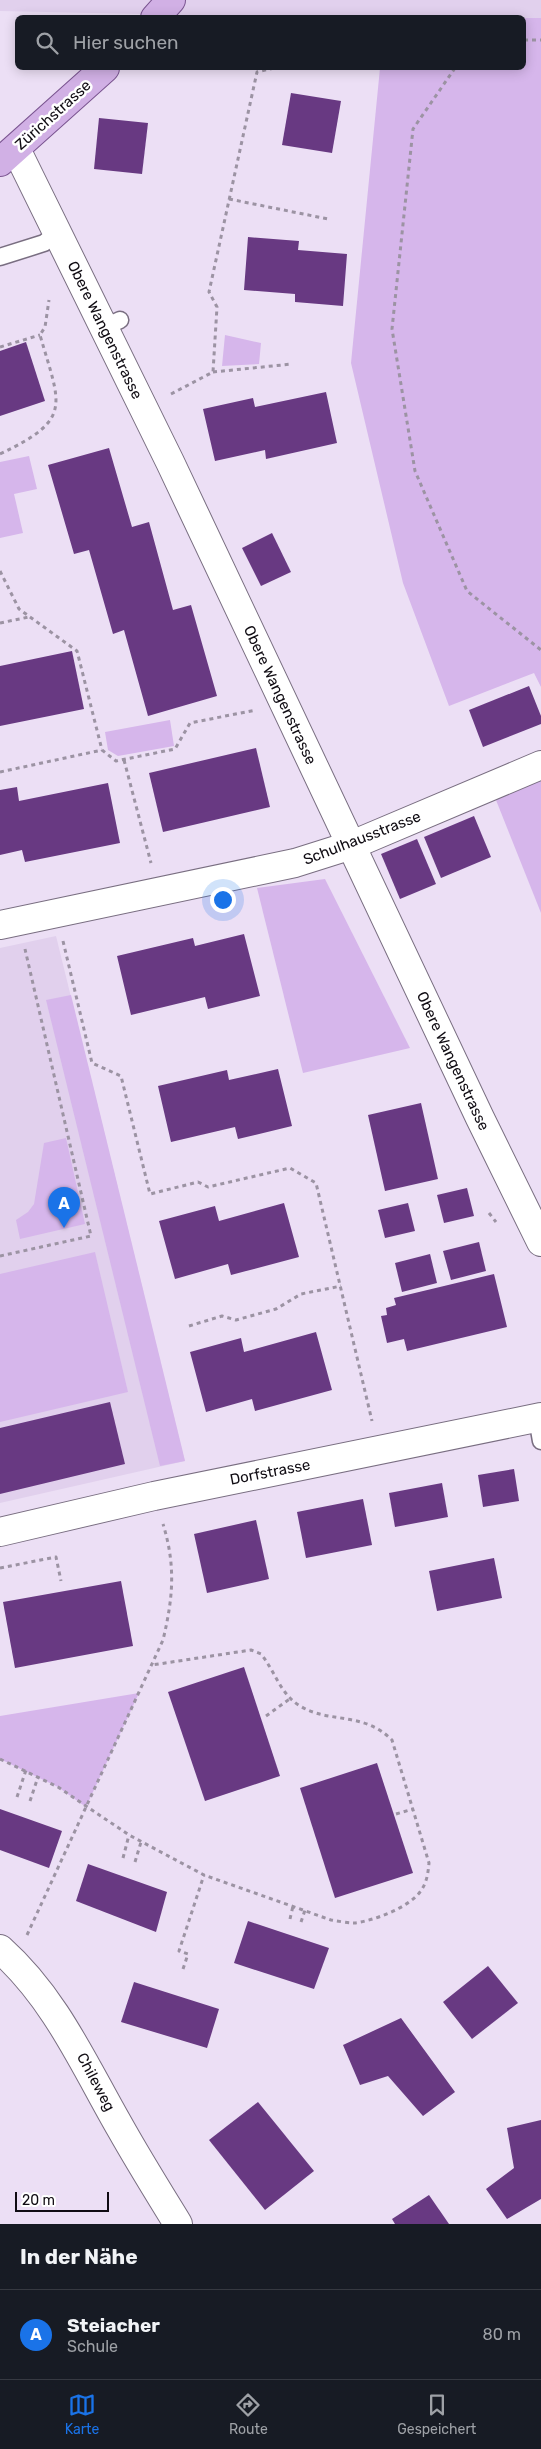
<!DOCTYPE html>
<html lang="de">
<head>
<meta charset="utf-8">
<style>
	:root { --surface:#171b24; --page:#242831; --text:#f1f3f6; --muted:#9ea1a6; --line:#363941; --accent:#1a73e8 }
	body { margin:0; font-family:Rubik,sans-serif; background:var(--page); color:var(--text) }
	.scale { position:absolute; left:15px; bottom:12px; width:94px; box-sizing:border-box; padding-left:5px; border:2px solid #100c13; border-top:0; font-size:14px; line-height:18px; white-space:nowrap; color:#100c13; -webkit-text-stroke:4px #fff; paint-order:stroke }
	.you { position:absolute; left:222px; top:899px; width:18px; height:18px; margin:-12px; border:4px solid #fff; border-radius:50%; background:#1a73e8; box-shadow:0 0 0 8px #1a73e833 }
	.badge { display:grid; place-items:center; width:32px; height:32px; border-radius:50%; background:var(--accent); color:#fff; font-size:16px; font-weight:700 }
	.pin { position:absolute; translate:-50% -41px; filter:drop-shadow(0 1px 2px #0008) }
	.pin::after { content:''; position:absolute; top:26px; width:18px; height:15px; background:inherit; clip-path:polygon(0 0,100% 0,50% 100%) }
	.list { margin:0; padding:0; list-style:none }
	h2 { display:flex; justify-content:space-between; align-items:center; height:65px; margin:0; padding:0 20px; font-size:21px }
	h2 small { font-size:16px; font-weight:400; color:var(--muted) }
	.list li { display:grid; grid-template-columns:32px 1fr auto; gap:15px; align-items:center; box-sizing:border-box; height:90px; padding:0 20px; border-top:1px solid var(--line) }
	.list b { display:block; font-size:19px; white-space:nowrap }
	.list p { margin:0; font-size:16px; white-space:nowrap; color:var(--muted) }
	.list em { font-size:16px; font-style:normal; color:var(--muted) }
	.icon { flex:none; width:28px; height:28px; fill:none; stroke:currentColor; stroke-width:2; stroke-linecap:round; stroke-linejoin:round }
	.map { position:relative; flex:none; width:541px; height:2224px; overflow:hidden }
	.search { position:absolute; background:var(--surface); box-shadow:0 2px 12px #0003; left:15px; right:15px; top:15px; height:55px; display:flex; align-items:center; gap:12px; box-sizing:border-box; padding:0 18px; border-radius:8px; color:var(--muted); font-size:19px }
	.sheet { height:155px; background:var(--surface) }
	nav { display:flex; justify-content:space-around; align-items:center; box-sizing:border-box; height:70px; border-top:1px solid var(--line); background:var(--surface); font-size:14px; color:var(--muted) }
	nav a { display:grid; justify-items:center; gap:2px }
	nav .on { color:var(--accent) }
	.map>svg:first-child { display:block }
	.built { fill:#e1d0ed }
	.green { fill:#d6b6eb }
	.building { fill:#683982 }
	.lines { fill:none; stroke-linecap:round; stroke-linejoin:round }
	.lane-casing { stroke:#796e81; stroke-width:19 }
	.street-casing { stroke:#796e81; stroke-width:30 }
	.secondary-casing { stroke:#796e81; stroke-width:30 }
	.primary-casing { stroke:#7a5490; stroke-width:30 }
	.path { stroke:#9c93a3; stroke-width:3; stroke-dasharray:4 4; stroke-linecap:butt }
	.lane { stroke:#fff; stroke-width:16 }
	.street { stroke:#fff; stroke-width:28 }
	.secondary { stroke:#fff; stroke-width:28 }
	.primary { stroke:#d1b0e5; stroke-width:28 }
	.labels { text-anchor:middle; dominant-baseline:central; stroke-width:5; stroke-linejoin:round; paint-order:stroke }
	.street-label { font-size:15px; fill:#100c13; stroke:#fff }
</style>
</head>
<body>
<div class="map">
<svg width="541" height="2224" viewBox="0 0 541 2224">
	<rect width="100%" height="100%" fill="#ecdff5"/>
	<g class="built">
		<polygon points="0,0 541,0 541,18 283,17 0,11"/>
		<polygon points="56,936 185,1461 0,1503 0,948"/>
	</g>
	<g class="green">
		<polygon points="524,18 541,18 541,687 534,673 449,706 403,583 351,363 380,68 524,68"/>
		<polygon points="225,335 261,343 259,364 222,366"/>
		<polygon points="29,456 37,489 14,494 23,533 0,538 0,462"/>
		<polygon points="170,720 174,746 118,756 108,750 105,732"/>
		<polygon points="541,751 541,913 486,775"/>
		<polygon points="325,879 410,1048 303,1073 257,888"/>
		<polygon points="71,995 185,1461 160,1466 46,1000"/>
		<polygon points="66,1138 85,1224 20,1239 16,1220 28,1212 34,1204 44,1143"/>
		<polygon points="95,1252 128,1392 0,1422 0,1274"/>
		<polygon points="139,1693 86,1807 58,1787 0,1759 0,1716"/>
	</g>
	<g class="building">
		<polygon points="291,93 341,101 332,153 282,145"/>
		<polygon points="99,118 148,123 142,174 94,169"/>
		<polygon points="248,237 299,241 298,250 347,254 343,306 295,302 295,294 244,290"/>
		<polygon points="26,342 45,401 0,416 0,351"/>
		<polygon points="326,392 337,443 266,459 265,450 215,461 203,409 253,398 255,407"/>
		<polygon points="109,448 132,527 149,522 173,610 191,605 217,696 148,716 124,630 113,634 89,550 74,554 48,465"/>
		<polygon points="272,533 291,572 261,586 242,548"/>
		<polygon points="72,651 84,709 0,726 0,666"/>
		<polygon points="529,686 541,716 541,724 483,747 469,710"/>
		<polygon points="256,748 270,807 163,832 149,773"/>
		<polygon points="108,783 120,843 25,862 22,850 0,855 0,790 17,787 19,801"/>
		<polygon points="474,816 491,857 441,878 424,837"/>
		<polygon points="417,839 436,884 400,899 381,854"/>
		<polygon points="244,934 260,996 208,1009 205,997 131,1015 117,956 193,938 195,946"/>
		<polygon points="278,1069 292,1126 238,1139 235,1127 171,1142 158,1086 227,1070 229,1080"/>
		<polygon points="421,1103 438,1179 385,1191 368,1115"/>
		<polygon points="467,1188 474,1216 444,1223 437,1195"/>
		<polygon points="284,1203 299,1257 231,1275 228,1264 175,1279 159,1221 215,1206 219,1221"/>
		<polygon points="408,1203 415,1231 385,1238 378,1210"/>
		<polygon points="479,1242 486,1271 451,1280 443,1251"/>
		<polygon points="430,1254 437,1283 402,1292 395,1263"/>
		<polygon points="494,1274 507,1327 407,1351 404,1339 387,1343 381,1316 387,1315 386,1308 396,1305 394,1298"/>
		<polygon points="316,1332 332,1390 255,1411 252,1399 206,1412 190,1352 241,1338 244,1352"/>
		<polygon points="110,1402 125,1464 0,1494 0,1428"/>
		<polygon points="514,1469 519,1501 483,1507 478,1475"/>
		<polygon points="442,1483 448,1517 395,1527 389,1493"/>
		<polygon points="363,1499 372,1545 306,1558 297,1512"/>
		<polygon points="256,1520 269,1579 207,1593 194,1534"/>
		<polygon points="494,1558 502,1598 437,1611 429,1571"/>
		<polygon points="121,1581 133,1646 15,1668 3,1602"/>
		<polygon points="244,1667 280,1776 205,1801 168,1692"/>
		<polygon points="377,1763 413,1873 335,1898 300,1788"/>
		<polygon points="0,1809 62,1831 49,1868 0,1850"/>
		<polygon points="88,1864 167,1892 156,1932 76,1901"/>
		<polygon points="248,1921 329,1948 314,1989 234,1963"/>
		<polygon points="488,1966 518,2003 472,2039 443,2002"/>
		<polygon points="134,1982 219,2009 207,2048 121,2022"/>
		<polygon points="401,2018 455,2092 423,2116 388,2076 360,2085 343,2045"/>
		<polygon points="258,2102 314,2171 265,2210 209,2140"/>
		<polygon points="541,2120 541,2199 507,2219 486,2189 514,2168 507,2128"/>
		<polygon points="429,2195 449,2224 395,2224 392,2219"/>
	</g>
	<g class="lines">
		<g class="lane-casing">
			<g id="lane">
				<polyline points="0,257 44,243 57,233"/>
				<polyline points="103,328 120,320"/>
				<polyline points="537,1418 541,1441"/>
			</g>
		</g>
		<g class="street-casing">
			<g id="street">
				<polyline points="0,925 295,863 352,845 541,765"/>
				<polyline points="0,1532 154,1496 541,1417"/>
				<path d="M 0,1949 C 56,1999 84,2065 121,2129 C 139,2161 159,2193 178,2224"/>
			</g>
		</g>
		<g class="secondary-casing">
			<polyline id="secondary" points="16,149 170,462 480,1118 541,1242"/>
		</g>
		<g class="primary-casing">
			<g id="primary">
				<polyline points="155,18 171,0"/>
				<polyline points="0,162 105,68"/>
			</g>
		</g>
		<g class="path">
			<polyline points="524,40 541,40"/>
			<polyline points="455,68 413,129 392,329 415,471 467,591 541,650"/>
			<polyline points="229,199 328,219"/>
			<polyline points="0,347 40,335"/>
			<polyline points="213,372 292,364"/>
			<polyline points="171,394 213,372 217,307 209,292 257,72 274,68"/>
			<path d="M 0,454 C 74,419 60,405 40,335 L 45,327 L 49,300"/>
			<polyline points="0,571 19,609 77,651 102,750 116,761 175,749 190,723 256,710"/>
			<polyline points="0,623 29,617"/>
			<polyline points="124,760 151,863"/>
			<polyline points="0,772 102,750"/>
			<polyline points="63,941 92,1063 121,1076 150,1194 198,1182 208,1187 290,1168 316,1183 372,1421"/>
			<polyline points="489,1213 496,1222"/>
			<polyline points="0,1256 91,1236 25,949"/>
			<polyline points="189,1326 222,1316 236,1320 276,1309 301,1294 341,1286"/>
			<polyline points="0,1568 56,1557 61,1581"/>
			<polyline points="266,1716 291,1698"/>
			<path d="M 0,1759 L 58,1787 L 129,1835 L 204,1875 L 331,1920 C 338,1921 347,1923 354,1923 C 373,1921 408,1908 420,1892 C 427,1883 428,1873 429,1863 L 392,1740 C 363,1711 330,1724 300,1706 C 280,1694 275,1671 261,1654 L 251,1650 L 152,1665"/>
			<polyline points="17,1797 26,1770"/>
			<polyline points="30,1801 38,1777"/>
			<polyline points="396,1814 413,1809"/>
			<polyline points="123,1858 129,1835"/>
			<polyline points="135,1862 141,1842"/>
			<polyline points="290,1919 293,1906"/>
			<polyline points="301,1922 305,1910"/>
			<path d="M 27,1935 L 163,1640 C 173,1598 176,1566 163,1524"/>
			<polyline points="183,1969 188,1954 179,1951 204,1875"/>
		</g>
		<use href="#lane" class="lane"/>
		<use href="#street" class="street"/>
		<use href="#secondary" class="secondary"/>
		<use href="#primary" class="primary"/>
	</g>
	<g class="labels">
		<g class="street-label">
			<text transform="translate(53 115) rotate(-42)">Zürichstrasse</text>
			<text transform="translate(105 330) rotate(64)">Obere Wangenstrasse</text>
			<text transform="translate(280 695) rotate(65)">Obere Wangenstrasse</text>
			<text transform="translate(362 838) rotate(-21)">Schulhausstrasse</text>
			<text transform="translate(453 1061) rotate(65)">Obere Wangenstrasse</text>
			<text transform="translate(270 1472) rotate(-11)">Dorfstrasse</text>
			<text transform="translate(96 2082) rotate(62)">Chileweg</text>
		</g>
	</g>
</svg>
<div class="scale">20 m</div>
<div class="you"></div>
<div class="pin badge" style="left:64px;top:1228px">A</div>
<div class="search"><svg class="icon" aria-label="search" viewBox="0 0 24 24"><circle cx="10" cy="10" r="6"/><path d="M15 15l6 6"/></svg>Hier suchen</div>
</div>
<section class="sheet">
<h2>In der Nähe<small></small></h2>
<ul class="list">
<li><span class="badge">A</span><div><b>Steiacher</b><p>Schule</p></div><em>80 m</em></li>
</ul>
</section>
<nav>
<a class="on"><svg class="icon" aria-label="map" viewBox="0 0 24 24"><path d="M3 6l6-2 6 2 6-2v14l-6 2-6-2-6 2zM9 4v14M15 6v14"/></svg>Karte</a>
<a><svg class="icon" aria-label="directions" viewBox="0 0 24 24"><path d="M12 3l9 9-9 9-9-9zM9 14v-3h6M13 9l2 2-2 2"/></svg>Route</a>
<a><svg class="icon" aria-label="saved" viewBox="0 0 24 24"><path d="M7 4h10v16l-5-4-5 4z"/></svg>Gespeichert</a>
</nav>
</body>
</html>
